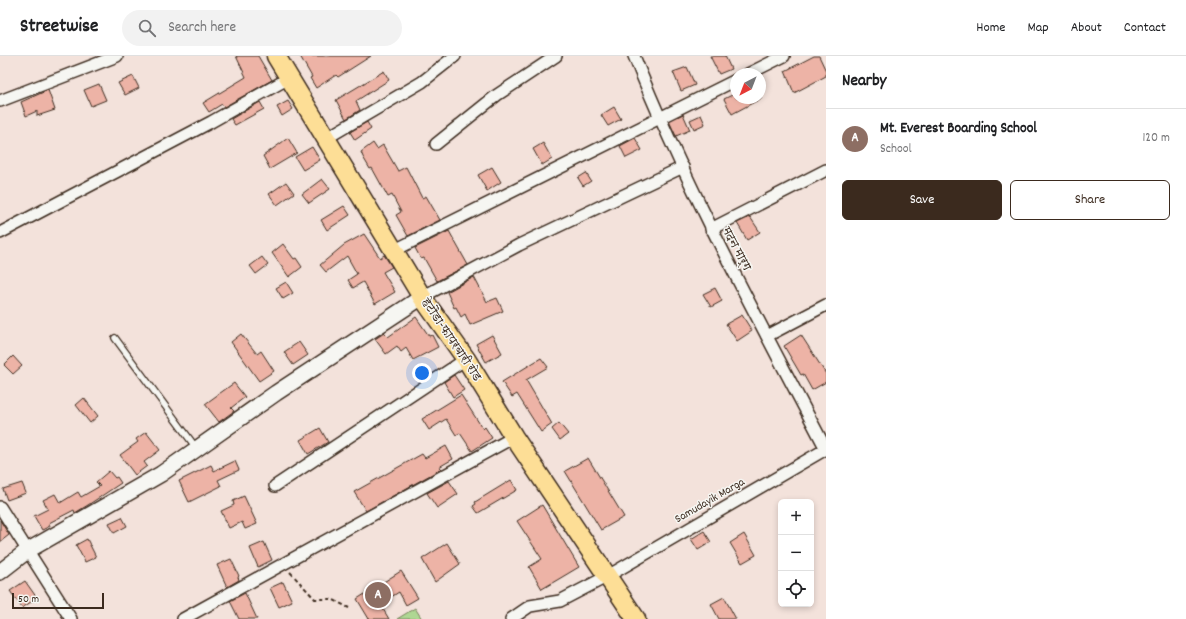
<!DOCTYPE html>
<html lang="en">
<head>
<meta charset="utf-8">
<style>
	:root { --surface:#fff; --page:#f2f2f2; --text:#202124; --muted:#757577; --line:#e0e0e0; --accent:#3b2a1e }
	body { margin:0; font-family:Dekko,"Playpen Sans Deva",sans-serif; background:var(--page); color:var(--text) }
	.controls { position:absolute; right:12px; bottom:12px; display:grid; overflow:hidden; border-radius:6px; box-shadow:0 2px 6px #0003 }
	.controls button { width:36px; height:36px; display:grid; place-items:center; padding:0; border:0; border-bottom:1px solid var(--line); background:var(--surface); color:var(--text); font:20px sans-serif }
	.compass { position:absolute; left:730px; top:12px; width:36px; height:36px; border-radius:50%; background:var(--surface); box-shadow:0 2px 6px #0003; rotate:222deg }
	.scale { position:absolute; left:12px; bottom:10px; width:92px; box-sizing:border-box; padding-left:4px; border:2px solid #3b2a1e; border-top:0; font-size:11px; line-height:14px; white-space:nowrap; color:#3b2a1e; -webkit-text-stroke:3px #f6f6f2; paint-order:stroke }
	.you { position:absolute; left:422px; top:317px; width:14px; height:14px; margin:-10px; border:3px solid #fff; border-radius:50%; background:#1a73e8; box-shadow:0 0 0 6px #1a73e833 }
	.badge { display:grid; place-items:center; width:26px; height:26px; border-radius:50%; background:var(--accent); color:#fff; font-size:13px; font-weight:700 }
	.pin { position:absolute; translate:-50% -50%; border:2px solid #fff; box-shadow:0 1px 4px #0006 }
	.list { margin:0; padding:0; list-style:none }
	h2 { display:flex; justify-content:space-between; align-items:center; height:52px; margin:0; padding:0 16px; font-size:17px }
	h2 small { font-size:13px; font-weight:400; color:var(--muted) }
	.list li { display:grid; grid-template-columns:26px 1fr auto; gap:12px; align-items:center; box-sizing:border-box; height:60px; padding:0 16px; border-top:1px solid var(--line) }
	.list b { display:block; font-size:15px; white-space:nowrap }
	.list p { margin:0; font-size:13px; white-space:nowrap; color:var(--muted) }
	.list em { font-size:13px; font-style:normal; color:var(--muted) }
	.actions { display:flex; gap:8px; padding:12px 16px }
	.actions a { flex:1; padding:9px 0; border:1px solid var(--accent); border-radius:6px; text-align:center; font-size:14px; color:var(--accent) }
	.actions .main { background:var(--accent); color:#fff }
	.icon { flex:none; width:22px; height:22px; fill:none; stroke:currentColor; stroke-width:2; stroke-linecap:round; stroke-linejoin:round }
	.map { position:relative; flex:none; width:826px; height:563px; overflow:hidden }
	header { display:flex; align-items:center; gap:24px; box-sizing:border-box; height:56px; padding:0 20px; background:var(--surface); border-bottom:1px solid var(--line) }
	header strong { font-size:19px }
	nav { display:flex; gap:22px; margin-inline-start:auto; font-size:14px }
	.search { width:280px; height:36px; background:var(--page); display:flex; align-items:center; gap:10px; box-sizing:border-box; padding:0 14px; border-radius:22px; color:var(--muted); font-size:15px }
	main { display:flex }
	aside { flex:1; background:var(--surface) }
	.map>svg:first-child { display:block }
	.green { fill:#afd793; stroke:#758058 }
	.building { fill:#edb3a6; stroke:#3b2a1e }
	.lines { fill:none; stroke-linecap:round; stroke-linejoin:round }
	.service-casing { stroke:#3b2a1e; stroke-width:8 }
	.minor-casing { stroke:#3b2a1e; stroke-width:14 }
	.secondary-casing { stroke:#3b2a1e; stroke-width:18 }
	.trunk-casing { stroke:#3b2a1e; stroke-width:21 }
	.path { stroke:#3b2a1e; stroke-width:2; stroke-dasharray:4 3; stroke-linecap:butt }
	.service { stroke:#f6f6f2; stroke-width:5.5 }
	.minor { stroke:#f6f6f2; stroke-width:11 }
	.secondary { stroke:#f6f6f2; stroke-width:15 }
	.trunk { stroke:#fdde96; stroke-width:18 }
	.labels { text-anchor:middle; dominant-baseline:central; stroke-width:3; stroke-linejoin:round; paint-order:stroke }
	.street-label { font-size:12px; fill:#3b2a1e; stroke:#f6f6f2 }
</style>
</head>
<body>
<header>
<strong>Streetwise</strong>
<div class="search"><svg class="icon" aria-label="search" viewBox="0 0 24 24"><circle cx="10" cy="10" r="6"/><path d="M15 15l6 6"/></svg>Search here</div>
<nav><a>Home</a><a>Map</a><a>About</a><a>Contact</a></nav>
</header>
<main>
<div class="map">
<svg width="826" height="563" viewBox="0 0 826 563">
	<rect width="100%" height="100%" fill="#f3e2db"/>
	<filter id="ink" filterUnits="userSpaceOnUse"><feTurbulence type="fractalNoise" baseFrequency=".025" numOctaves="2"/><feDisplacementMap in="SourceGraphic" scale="8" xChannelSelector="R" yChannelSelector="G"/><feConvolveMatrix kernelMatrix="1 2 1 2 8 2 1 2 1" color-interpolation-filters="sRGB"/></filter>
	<g filter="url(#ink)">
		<polygon class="green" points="415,552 422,563 397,563"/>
		<g class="building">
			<polygon points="236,0 258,0 272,24 224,51 222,48 209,56 203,47 246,21"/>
			<polygon points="300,0 371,0 338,21 336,19 316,32 310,22 312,21"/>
			<polygon points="710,0 725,0 731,13 719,18"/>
			<polygon points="814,0 819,0 826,15 826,20 794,37 785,15"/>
			<polygon points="687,11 695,29 681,35 673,16"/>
			<polygon points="384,15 389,24 356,45 360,54 346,63 336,44"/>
			<polygon points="133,20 139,32 125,39 118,27"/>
			<polygon points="99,28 106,44 91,50 84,34"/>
			<polygon points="48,34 55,54 37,60 37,55 26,60 21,46"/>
			<polygon points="736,37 736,42 762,42 732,58 724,43"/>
			<polygon points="288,45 293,53 282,60 277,51"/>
			<polygon points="260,46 264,53 235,69 231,63"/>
			<polygon points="614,51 621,63 608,70 601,59"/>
			<polygon points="683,58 690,74 676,80 669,65"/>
			<polygon points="701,59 705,68 694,73 690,64"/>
			<polygon points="367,66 371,73 355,84 350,76"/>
			<polygon points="288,82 297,97 270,113 263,100"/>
			<polygon points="635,82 642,94 626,102 620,90"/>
			<polygon points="373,87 377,93 383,89 398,115 406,111 422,142 426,140 440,164 408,180 396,159 401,156 392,139 388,141 372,112 370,113 363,101 361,96"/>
			<polygon points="543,87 552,103 542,109 533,93"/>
			<polygon points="312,91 320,104 303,114 295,101"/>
			<polygon points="492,111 501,126 487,135 478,119"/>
			<polygon points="586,117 591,125 583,130 578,122"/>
			<polygon points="322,123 330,133 309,147 302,138"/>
			<polygon points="286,126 294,137 277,149 269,138"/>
			<polygon points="344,150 350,159 327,174 321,164"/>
			<polygon points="750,161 760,176 747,184 737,167"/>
			<polygon points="449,175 468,209 437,225 424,202 421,203 415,192"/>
			<polygon points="364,178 380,202 384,199 392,211 383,216 395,236 375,248 363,226 353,232 348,224 357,218 347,200 326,216 320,209 344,189"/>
			<polygon points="283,188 294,203 296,202 302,211 289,221 272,197"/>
			<polygon points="262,201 268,209 256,218 250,210"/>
			<polygon points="474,221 487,246 497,242 503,255 470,269 465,258 461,261 456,251 454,252 447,236"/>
			<polygon points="286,226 293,237 283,243 276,232"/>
			<polygon points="715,232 722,245 711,251 703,238"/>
			<polygon points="742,259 752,275 737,285 726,268"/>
			<polygon points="416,261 429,280 432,279 438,291 413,304 406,292 401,296 397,290 386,298 375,283 384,277 388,281"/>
			<polygon points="241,278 257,298 261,295 274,315 259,325 231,286"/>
			<polygon points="492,279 502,297 486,306 476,288"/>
			<polygon points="801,279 826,318 826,326 812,334 803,318 801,319 784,290"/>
			<polygon points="299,286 308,299 293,309 284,296"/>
			<polygon points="13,300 22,310 13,318 4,309"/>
			<polygon points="541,302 548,311 526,324 552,368 541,376 517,338 512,341 502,326"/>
			<polygon points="454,319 464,334 453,341 444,326"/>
			<polygon points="234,327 245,341 231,352 234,355 219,366 205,348"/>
			<polygon points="461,339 483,373 485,371 492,382 472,395 460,377 456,379 446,363 429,374 422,363"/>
			<polygon points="84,342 98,360 90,367 76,349"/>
			<polygon points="559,367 568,378 560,384 552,373"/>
			<polygon points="320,372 328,386 308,398 300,384"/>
			<polygon points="146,376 160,394 144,406 147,410 135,419 120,399 138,386 136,383"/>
			<polygon points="446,390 453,403 439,411 441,413 366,455 354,436 422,398 425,402"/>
			<polygon points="588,402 624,461 601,474 565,415"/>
			<polygon points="235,405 239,414 218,424 221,430 189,446 179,425 211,409 214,415"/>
			<polygon points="109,415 115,422 117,421 121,427 88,449 75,457 74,454 49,467 50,470 42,474 34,460 48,453 43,444 55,438 60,447 78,436 81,441 100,430 96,426"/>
			<polygon points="511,424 517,434 478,457 473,450 476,448 475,446"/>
			<polygon points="449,425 458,438 437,452 427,437"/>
			<polygon points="22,427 26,437 7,444 3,433"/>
			<polygon points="244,440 257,468 245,473 242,466 229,472 221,455 234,449 233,445"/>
			<polygon points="542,449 579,511 542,533 529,511 542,503 517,465"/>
			<polygon points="122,461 127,470 114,477 109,467"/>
			<polygon points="0,464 9,479 0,486"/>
			<polygon points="704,475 711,486 698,494 691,483"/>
			<polygon points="744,478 756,499 742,507 730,487"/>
			<polygon points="87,483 96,501 85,506 76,489"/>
			<polygon points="264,486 272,504 258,511 250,492"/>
			<polygon points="447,487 460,508 435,526 422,503"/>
			<polygon points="231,503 239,520 238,521 239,524 227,531 217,509"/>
			<polygon points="401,515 418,542 406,549 399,536 380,548 389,563 369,563 357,543"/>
			<polygon points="25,525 37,542 22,552 10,535"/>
			<polygon points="283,526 292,545 279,551 270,532"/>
			<polygon points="245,537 257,563 239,563 230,545"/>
			<polygon points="724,541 736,563 719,563 711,548"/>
		</g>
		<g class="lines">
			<g class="service-casing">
				<polyline id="service" points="115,282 197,393"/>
			</g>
			<g class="minor-casing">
				<g id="minor">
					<path d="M 634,0 C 688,135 758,263 826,393"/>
					<polyline points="748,18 784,0"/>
					<polyline points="0,45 117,0"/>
					<polyline points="325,83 422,26 455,0"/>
					<polyline points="436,88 497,39 556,0"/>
					<polyline points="711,173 826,114"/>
					<polyline points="0,177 211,66 289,22"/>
					<polyline points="393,195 736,24"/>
					<polyline points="422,241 519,189 683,111"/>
					<polyline points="767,280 826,249"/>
					<polyline points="275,430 466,303"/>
					<polyline points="0,451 71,563"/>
					<polyline points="183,563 514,381"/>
					<polyline points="511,563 530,550 560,545 606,521 826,393"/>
				</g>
			</g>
			<g class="secondary-casing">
				<polyline id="secondary" points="0,516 27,495 161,418 276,337 422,241"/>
			</g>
			<g class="trunk-casing">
				<polyline id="trunk" points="276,0 422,241 466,303 514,381 636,563"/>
			</g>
			<polyline class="path" points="290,516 315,543 332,543 349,552"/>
			<use href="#service" class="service"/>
			<use href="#minor" class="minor"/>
			<use href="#secondary" class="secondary"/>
			<use href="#trunk" class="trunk"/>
		</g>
	</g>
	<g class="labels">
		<g class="street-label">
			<text transform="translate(736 193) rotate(62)">मदन मार्ग</text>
			<text transform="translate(451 284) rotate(56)">हेटौडा-फापरबारी रोड</text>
			<text transform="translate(710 445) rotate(-30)">Samudayik Marga</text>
		</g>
	</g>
</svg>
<div class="controls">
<button>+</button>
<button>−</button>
<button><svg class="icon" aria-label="locate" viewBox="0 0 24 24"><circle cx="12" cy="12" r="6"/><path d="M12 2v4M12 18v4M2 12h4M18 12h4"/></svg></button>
</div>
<svg class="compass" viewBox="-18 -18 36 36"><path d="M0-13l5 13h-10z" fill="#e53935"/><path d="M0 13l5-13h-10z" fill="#757577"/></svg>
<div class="scale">50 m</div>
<div class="you"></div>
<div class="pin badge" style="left:378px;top:539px;background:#8d6e63">A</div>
</div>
<aside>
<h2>Nearby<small></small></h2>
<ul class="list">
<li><span class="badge" style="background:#8d6e63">A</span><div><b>Mt. Everest Boarding School</b><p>School</p></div><em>120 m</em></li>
</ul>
<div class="actions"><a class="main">Save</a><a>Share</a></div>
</aside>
</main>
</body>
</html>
